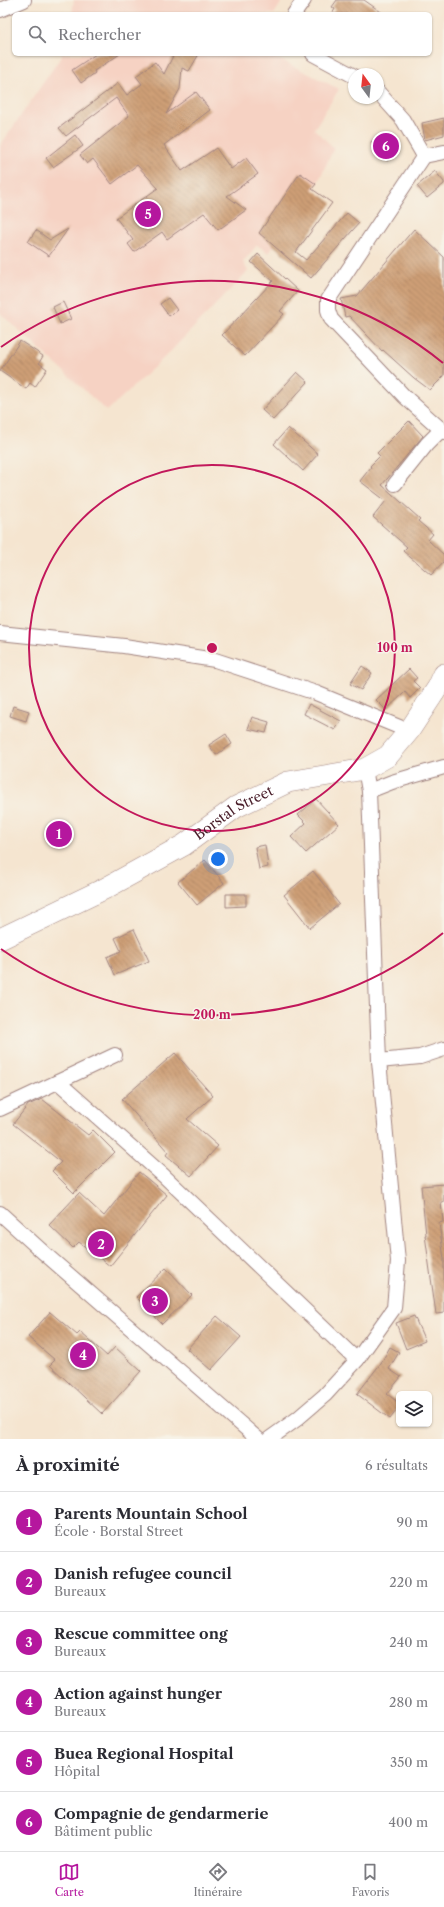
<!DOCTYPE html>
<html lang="fr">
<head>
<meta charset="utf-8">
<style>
	:root { --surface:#fff; --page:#f7f7f7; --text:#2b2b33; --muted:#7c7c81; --line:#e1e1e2; --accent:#b5179e }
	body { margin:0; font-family:"Libre Caslon Text",serif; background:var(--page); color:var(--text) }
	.controls { position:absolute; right:12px; bottom:12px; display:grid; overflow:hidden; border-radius:6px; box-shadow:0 1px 3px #0004 }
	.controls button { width:36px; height:36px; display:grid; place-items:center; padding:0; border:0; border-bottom:1px solid var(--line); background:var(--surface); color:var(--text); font:20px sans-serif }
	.compass { position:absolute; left:348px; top:68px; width:36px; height:36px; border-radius:50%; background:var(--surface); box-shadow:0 1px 3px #0004; rotate:345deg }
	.you { position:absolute; left:218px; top:859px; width:14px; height:14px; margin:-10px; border:3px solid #fff; border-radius:50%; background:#1a73e8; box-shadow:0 0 0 6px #1a73e833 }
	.badge { display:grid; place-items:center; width:26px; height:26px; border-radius:50%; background:var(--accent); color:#fff; font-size:13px; font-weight:700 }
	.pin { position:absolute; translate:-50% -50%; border:2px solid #fff; box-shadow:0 1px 4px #0006 }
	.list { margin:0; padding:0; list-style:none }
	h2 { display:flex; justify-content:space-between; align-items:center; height:52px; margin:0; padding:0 16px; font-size:17px }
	h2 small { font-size:13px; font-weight:400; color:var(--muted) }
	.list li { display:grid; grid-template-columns:26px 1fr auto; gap:12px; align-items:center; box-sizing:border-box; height:60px; padding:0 16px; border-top:1px solid var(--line) }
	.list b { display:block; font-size:15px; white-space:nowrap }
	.list p { margin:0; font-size:13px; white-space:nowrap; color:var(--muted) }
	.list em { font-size:13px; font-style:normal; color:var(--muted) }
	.icon { flex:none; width:22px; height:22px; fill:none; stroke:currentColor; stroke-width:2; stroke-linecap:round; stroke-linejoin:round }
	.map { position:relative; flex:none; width:444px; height:1439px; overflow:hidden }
	.search { position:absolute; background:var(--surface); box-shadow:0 1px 3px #0004; left:12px; right:12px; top:12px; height:44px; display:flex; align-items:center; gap:10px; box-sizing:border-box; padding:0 14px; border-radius:6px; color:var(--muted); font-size:15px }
	.sheet { height:412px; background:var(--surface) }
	nav { display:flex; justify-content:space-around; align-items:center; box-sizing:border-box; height:56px; border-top:1px solid var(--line); background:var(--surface); font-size:11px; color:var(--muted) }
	nav a { display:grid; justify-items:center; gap:2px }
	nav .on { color:var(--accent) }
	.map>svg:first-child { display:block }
	.built { fill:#f6d2c3 }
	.building { fill:url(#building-back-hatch) }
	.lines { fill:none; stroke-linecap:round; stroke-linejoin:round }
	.street-casing { stroke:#a0827e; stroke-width:16 }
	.secondary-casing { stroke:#a0827e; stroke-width:22 }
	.street { stroke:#fff; stroke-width:14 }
	.secondary { stroke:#fff; stroke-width:21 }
	.ring { fill:none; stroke:#c2185b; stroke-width:2 }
	.labels { text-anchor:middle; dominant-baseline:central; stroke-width:3; stroke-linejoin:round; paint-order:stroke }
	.street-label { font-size:14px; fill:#4a1f2b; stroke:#f7f3e8 }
	.centre { fill:#c2185b; stroke:#f7f3e8; stroke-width:2 }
	.ring-label { font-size:12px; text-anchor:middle; font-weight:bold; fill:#c2185b; stroke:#f7f3e8; stroke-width:3; stroke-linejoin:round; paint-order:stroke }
</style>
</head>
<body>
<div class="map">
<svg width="444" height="1439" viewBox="0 0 444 1439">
	<defs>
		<pattern id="building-back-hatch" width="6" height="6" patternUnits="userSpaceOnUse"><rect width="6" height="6" fill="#ce9f76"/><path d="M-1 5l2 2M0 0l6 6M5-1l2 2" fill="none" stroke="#a98161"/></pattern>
	</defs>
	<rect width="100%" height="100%" fill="#f7f3e8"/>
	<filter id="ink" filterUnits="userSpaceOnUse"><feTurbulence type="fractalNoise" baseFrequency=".025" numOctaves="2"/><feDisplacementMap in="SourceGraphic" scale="8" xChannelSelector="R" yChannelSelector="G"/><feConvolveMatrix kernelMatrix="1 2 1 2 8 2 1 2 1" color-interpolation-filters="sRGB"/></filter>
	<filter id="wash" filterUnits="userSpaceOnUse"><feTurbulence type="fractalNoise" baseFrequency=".012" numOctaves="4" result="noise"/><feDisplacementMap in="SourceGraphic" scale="16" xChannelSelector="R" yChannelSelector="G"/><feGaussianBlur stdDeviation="0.9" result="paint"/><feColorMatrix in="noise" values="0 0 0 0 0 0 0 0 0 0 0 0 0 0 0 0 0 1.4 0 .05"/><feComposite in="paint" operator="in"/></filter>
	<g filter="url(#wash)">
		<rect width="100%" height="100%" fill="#f5e5d0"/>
		<g class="built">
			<polygon points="74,0 283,0 274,14 72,14"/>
			<polygon points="63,54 269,54 339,89 314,129 334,148 317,184 269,253 257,245 243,262 248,271 169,353 107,411 0,313 0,146"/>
		</g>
		<g id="blocks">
			<g class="building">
				<polygon points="337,0 364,0 384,14 332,14 335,9 332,7"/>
				<polygon points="96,54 120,54 94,71 95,73 81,83 72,70"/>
				<polygon points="174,54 199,54 189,71 182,68 180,89 166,114 196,92 210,110 164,145 182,171 216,148 231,169 246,158 258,174 227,196 246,210 218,230 204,213 167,239 162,232 134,252 128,244 133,240 116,218 158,188 137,165 112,184 93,159 87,164 80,155 129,116 116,98 66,136 59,128 118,83 127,95 142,84 136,76 155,62 164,74"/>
				<polygon points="444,118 444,135 425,140 422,123"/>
				<polygon points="75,135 83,146 53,167 46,158"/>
				<polygon points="380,135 396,154 387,161 371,142"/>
				<polygon points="435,171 444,182 444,184 427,198 417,186"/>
				<polygon points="300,173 316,184 312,189 332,203 296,252 306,260 347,213 359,223 311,278 259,233"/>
				<polygon points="68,229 49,256 28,242 36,230 50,240"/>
				<polygon points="414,229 444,257 444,376 430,390 414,378 383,350 382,351 349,316 345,317 341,299 357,296"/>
				<polygon points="258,254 298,291 280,311 284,314 245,356 222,335 273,281 251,262"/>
				<polygon points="168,298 177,310 169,316 160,304"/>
				<polygon points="63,302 71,319 60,324 53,307"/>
				<polygon points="20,341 43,356 39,363 47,369 35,387 30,383 26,389 0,371"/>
				<polygon points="297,372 308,382 273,420 262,410"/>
				<polygon points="409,421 423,436 382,485 420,519 418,521 433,534 428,540 444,555 444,561 431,575 403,551 407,547 373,517 386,501 360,481 371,467 370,466 380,456 377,453"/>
				<polygon points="288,428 318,454 303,471 274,444"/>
				<polygon points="362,666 372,673 361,690 350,684"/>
				<polygon points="409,669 417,678 413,681 420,688 410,698 405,692 386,710 376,700"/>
				<polygon points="309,704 341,721 335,730 304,714"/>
				<polygon points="13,706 29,711 26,721 10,716"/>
				<polygon points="252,717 269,722 266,733 248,729"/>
				<polygon points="226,734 232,744 216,755 209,745"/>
				<polygon points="316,799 339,824 306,853 291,837 306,823 298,815"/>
				<polygon points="265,845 268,867 259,869 255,847"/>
				<polygon points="205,860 224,883 197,905 178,882"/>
				<polygon points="313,871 339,904 310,928 284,895"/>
				<polygon points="226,894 246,894 246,906 226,907"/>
				<polygon points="134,929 149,961 115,975 107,957 121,951 115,938"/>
				<polygon points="175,1053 213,1096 187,1119 218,1146 191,1176 166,1155 168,1152 122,1099"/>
				<polygon points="42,1099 88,1135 93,1130 115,1152 74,1193 52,1171 61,1162 13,1124 28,1105"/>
				<polygon points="139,1172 167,1195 110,1266 79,1242 73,1248 49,1225 79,1193 104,1216"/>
				<polygon points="444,1184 444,1202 441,1202 443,1222 439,1223 444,1259 444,1313 436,1314 425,1235 426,1235 421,1186"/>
				<polygon points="166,1268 192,1295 162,1324 136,1297"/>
				<polygon points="50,1312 77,1335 80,1332 107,1356 115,1347 141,1371 102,1414 50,1365 55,1360 28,1337"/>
				<polygon points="217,1316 241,1337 211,1370 187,1349"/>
				<polygon points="414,1316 425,1341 406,1349 396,1323"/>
				<polygon points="390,1347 399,1352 389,1369 401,1377 387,1394 399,1403 399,1407 390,1419 357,1394 381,1363"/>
			</g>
		</g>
	</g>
	<g filter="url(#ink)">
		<use href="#blocks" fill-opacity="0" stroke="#a0827e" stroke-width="1"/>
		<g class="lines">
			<g class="street-casing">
				<g id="street">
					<polyline points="0,10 24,0"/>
					<polyline points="294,14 304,0"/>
					<polyline points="313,54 354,76"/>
					<polyline points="378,92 403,120 424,156 328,300 328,310 331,319 404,396 444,432"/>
					<polyline points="424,156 444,152"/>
					<polyline points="395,484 427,444 441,430"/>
					<polyline points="0,633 124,646 215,660 316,693 409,731"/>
					<polyline points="369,791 392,782 444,767"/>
					<polyline points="379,1061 420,1057 444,1049"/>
					<polyline points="58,1082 164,1176 357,1360"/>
					<polyline points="0,1109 115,1055"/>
					<polyline points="0,1213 44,1253 258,1439"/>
					<polyline points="269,1439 297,1419 325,1395 357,1360 394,1308 398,1261 379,1061 369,791 365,769"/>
				</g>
			</g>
			<g class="secondary-casing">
				<g id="secondary">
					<path id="s1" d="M 0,939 L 106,888 L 184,845 L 236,807 L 288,782 L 365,769 L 388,756 L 409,731 L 438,687 L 444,674"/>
				</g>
			</g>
			<use href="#street" class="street"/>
			<use href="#secondary" class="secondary"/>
		</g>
	</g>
	<g class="ring">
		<circle cx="212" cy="648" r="183"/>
		<path d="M443 933A367 367 0 0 1 1 949M1 347A367 367 0 0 1 443 363"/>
	</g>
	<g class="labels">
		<g class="street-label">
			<text stroke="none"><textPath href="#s1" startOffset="266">Borstal Street</textPath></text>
		</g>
	</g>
	<circle cx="212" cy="648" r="6" class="centre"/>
	<g class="ring-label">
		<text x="395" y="652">100 m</text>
		<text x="212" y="1019">200 m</text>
	</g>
</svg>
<div class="controls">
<button><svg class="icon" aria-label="layers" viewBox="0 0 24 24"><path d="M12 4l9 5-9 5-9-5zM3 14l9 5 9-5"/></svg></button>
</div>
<svg class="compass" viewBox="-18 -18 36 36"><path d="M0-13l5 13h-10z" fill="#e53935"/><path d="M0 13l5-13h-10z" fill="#7c7c81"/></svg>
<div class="you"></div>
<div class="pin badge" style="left:59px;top:834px">1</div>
<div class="pin badge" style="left:101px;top:1244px">2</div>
<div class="pin badge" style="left:155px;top:1301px">3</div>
<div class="pin badge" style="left:83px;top:1355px">4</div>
<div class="pin badge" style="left:148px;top:214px">5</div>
<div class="pin badge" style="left:386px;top:146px">6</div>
<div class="search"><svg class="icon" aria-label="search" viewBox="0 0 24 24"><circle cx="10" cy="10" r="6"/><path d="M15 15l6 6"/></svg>Rechercher</div>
</div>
<section class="sheet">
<h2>À proximité<small>6 résultats</small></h2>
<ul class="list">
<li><span class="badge">1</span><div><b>Parents Mountain School</b><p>École · Borstal Street</p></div><em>90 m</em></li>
<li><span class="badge">2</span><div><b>Danish refugee council</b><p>Bureaux</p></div><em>220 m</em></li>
<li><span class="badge">3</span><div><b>Rescue committee ong</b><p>Bureaux</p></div><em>240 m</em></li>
<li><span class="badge">4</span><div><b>Action against hunger</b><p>Bureaux</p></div><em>280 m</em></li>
<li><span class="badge">5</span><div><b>Buea Regional Hospital</b><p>Hôpital</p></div><em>350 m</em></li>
<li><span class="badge">6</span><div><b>Compagnie de gendarmerie</b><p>Bâtiment public</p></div><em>400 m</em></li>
</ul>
</section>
<nav>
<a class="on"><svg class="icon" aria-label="map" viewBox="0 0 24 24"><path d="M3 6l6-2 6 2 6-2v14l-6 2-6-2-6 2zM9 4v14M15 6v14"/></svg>Carte</a>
<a><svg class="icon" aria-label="directions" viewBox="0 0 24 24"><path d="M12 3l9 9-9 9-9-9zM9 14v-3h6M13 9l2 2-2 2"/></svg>Itinéraire</a>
<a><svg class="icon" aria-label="saved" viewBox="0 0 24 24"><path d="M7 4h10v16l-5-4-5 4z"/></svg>Favoris</a>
</nav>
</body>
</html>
